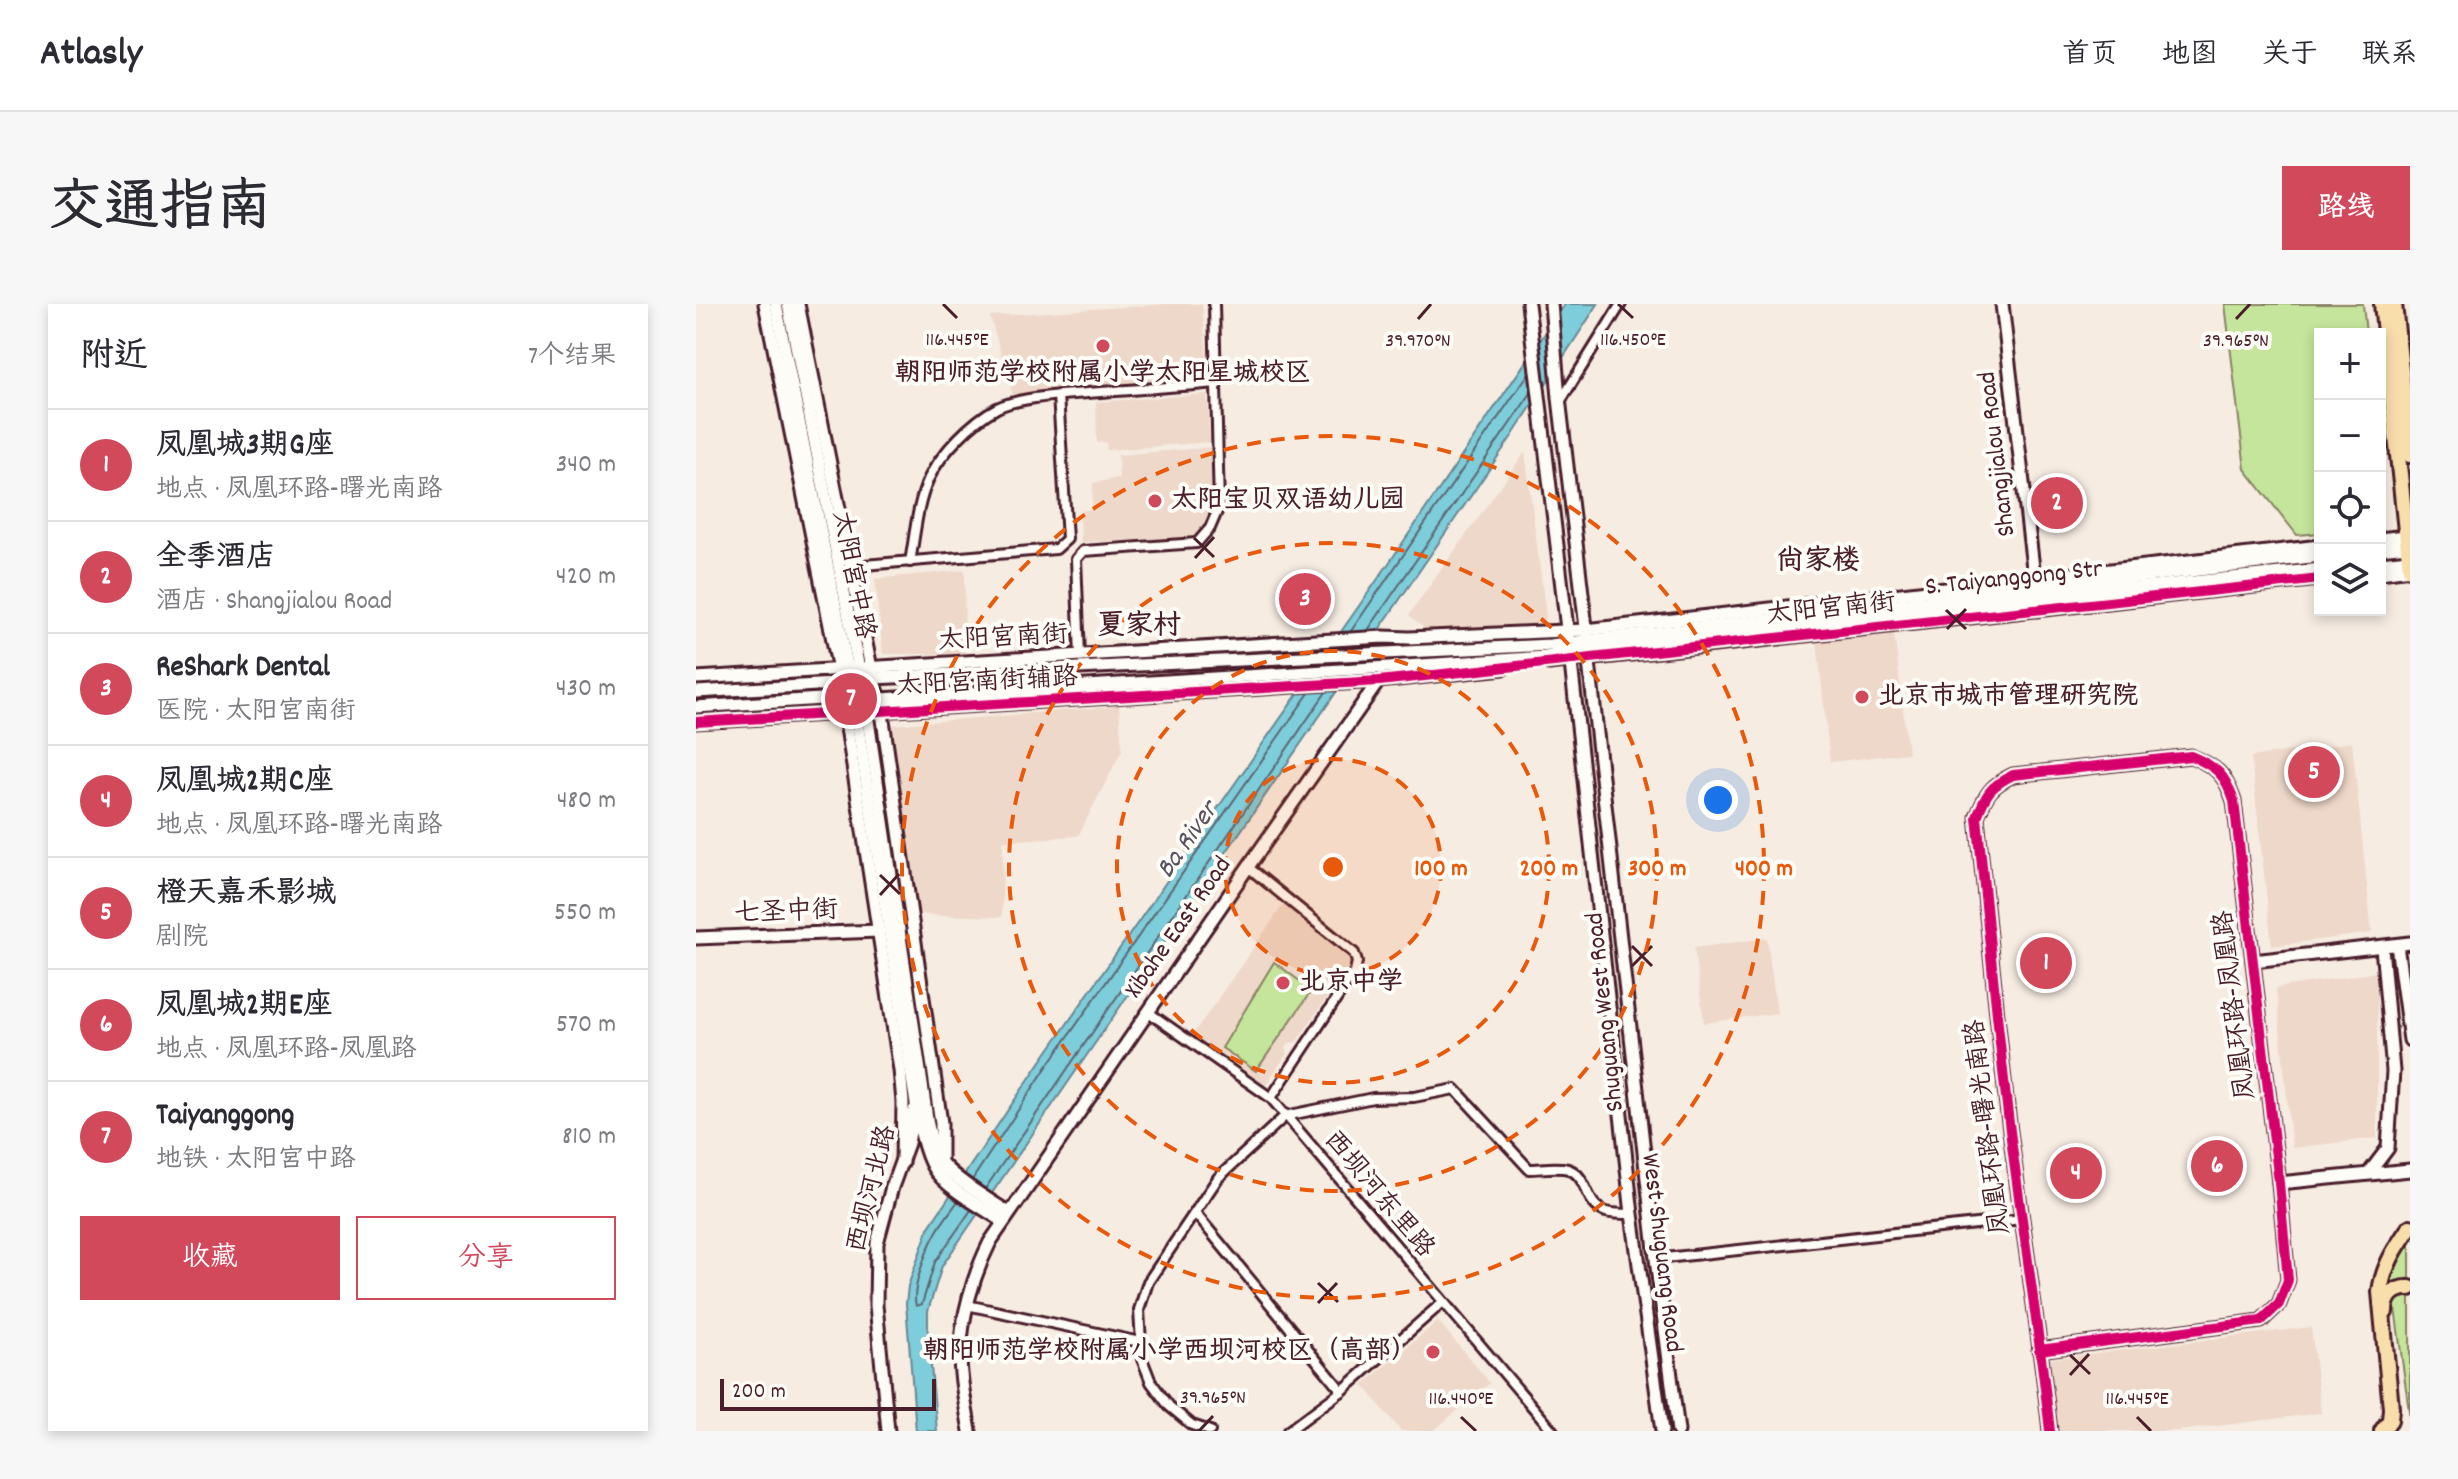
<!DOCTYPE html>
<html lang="zh">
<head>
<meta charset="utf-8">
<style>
	:root { --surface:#fff; --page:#f7f7f7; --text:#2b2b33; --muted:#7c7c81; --line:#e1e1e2; --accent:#d1495b }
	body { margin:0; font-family:Dekko,"LXGW WenKai TC",sans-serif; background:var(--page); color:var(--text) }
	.controls { position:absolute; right:24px; top:24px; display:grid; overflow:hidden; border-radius:0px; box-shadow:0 4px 12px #0003 }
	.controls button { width:72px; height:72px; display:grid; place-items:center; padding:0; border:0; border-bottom:2px solid var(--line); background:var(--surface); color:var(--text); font:40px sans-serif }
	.scale { position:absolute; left:24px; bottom:20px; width:216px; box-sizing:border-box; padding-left:8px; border:4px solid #4a1f2b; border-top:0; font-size:22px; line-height:28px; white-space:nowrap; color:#4a1f2b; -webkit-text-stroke:6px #fdfcf7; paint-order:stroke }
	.you { position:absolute; left:1022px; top:496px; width:28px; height:28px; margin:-20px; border:6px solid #fff; border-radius:50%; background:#1a73e8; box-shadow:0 0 0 12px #1a73e833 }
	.badge { display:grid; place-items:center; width:52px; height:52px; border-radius:50%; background:var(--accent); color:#fff; font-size:26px; font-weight:700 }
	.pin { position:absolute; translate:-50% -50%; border:4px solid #fff; box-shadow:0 2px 8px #0006 }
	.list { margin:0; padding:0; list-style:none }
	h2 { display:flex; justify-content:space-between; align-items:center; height:104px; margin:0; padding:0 32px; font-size:34px }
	h2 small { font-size:26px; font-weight:400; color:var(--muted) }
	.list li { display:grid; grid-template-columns:52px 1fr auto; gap:24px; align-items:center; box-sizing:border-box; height:112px; padding:0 32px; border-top:2px solid var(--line) }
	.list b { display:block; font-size:30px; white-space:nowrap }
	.list p { margin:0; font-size:26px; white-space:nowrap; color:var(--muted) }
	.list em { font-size:26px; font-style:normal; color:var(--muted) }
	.actions { display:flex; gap:16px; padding:24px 32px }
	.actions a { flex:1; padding:18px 0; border:2px solid var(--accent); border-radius:0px; text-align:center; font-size:28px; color:var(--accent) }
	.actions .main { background:var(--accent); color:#fff }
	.icon { flex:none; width:44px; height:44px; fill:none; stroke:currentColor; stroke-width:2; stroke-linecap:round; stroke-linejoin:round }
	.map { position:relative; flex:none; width:1714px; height:1127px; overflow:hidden; border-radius:0px }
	header { display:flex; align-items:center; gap:48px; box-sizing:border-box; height:112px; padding:0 40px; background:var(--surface); border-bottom:2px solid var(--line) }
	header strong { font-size:38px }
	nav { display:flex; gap:44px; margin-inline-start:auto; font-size:28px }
	.intro { display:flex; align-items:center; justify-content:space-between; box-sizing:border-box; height:192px; padding:0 48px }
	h1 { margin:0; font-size:56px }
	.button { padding:20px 36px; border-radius:0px; background:var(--accent); color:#fff; font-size:28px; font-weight:700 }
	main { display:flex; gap:48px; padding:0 48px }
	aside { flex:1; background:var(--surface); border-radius:0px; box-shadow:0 4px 12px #0003 }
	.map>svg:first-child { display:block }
	.built { fill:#eed8c9 }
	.green { fill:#c5e49c; stroke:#888264; stroke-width:2 }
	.water { fill:#7dcdda; stroke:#698794; stroke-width:2 }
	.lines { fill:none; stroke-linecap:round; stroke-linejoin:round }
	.shore { stroke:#5e6571; stroke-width:2 }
	.street-casing { stroke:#4a1f2b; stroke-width:14 }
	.secondary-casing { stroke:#4a1f2b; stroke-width:17 }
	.highway-casing { stroke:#4a1f2b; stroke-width:20 }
	.street { stroke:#fdfcf7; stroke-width:8 }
	.secondary { stroke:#fdfcf7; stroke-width:11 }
	.highway { stroke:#f8deab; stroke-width:14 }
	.cycleway-casing { stroke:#fdfcf7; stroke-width:15 }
	.cycleway { stroke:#d6006c; stroke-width:10 }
	.ticks { fill:none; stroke:#4a1f2b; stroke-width:3 }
	.ring { fill:none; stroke:#e8590c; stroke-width:4; stroke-dasharray:14 10 }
	.poi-dot { fill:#d1495b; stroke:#fdfcf7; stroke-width:3 }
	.labels { text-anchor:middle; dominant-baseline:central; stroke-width:8; stroke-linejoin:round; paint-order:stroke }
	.poi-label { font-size:26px; font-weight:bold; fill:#4a1f2b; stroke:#fdfcf7; text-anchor:start }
	.street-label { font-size:26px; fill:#4a1f2b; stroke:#fdfcf7 }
	.neighbourhood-label { font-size:28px; font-weight:bold; fill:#4a1f2b; stroke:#fdfcf7 }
	.water-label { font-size:28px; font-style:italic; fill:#595360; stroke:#fdfcf7 }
	.ticks-label { font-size:20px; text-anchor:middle; fill:#4a1f2b; stroke:#fdfcf7; stroke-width:8; stroke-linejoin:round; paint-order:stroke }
	.centre { fill:#e8590c; stroke:#fdfcf7; stroke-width:4 }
	.ring-label { font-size:24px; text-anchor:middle; font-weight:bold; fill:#e8590c; stroke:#fdfcf7; stroke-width:8; stroke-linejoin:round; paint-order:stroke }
</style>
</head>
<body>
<header>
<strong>Atlasly</strong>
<nav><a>首页</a><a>地图</a><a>关于</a><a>联系</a></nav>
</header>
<div class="intro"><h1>交通指南</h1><a class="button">路线</a></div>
<main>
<aside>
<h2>附近<small>7个结果</small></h2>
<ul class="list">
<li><span class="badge">1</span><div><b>凤凰城3期G座</b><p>地点 · 凤凰环路-曙光南路</p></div><em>340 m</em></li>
<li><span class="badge">2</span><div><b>全季酒店</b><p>酒店 · Shangjialou Road</p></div><em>420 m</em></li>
<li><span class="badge">3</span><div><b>ReShark Dental</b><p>医院 · 太阳宫南街</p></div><em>430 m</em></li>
<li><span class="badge">4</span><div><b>凤凰城2期C座</b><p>地点 · 凤凰环路-曙光南路</p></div><em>480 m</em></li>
<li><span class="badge">5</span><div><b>橙天嘉禾影城</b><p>剧院</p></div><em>550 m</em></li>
<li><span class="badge">6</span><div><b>凤凰城2期E座</b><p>地点 · 凤凰环路-凤凰路</p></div><em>570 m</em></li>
<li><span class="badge">7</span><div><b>Taiyanggong</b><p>地铁 · 太阳宫中路</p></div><em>810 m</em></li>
</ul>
<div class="actions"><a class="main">收藏</a><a>分享</a></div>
</aside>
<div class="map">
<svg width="1714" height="1127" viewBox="0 0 1714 1127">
	<rect width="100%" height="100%" fill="#f6ece2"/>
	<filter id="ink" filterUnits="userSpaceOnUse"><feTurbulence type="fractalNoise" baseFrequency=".0125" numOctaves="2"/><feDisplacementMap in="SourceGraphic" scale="16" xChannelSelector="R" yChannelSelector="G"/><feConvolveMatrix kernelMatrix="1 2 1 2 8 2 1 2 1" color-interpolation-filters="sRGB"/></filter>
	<g filter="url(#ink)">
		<g class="built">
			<polygon points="472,0 506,0 513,72 346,87 318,95 294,12"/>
			<polygon points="511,90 514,138 411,146 410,138 401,139 400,98"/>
			<polygon points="519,143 520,204 512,221 502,234 385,238 384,207 396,205 397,179 423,174 422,151"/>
			<polygon points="829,148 850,312 845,321 729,325 713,311"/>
			<polygon points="269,266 268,350 187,350 179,275"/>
			<polygon points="1198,328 1212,449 1134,458 1121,337"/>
			<polygon points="423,402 426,446 382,532 307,537 306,613 229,611 217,605 195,421"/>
			<polygon points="1656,438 1676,629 1576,642 1555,453"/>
			<polygon points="587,601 653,651 656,658 600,738 593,739 590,744 591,750 568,783 496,732"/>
			<polygon points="1071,634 1081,709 1008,719 998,644"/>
			<polygon points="1681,668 1681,834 1596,844 1580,684"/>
			<polygon points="742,1017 794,1079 737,1127 705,1127 667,1081"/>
			<polygon points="1615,1023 1625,1109 1481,1127 1361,1127 1353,1055"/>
		</g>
		<g class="green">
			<polygon points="1529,0 1667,0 1670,30 1624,30 1624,229 1601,231 1549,165"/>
			<polygon points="578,658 616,686 560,767 526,744"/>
			<polygon points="1714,932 1714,978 1698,979 1688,986 1691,973"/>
			<polygon points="1705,991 1714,991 1714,1114 1698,997"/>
		</g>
		<polygon class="water" points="869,0 902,0 816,132 246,962 232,1007 232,1030 241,1127 220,1127 210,1000 212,982 233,923 343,760 693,259"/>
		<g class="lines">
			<g class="shore">
				<polyline points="672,326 835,89"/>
				<polyline points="655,327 833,69"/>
				<polyline points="276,876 350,764 613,389"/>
				<polyline points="289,885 630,388"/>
				<path d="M 262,897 C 255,907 246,918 240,929 C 231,945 215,985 220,1002 L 226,1000 L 239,958 L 275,906"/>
			</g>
			<g class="street-casing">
				<g id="street">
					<polyline points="864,98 925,0"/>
					<path d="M 214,258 C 219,231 221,200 233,174 C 245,149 276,117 301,104 C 323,93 367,91 391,89 C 434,86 477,83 520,79"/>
					<polyline points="156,262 360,245 371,235 362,91"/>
					<polyline points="384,352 380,255 387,247 501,239 514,224 523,203 518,0"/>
					<polyline points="552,563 658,649 661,658 659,667 575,794"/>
					<polyline points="452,708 575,794 857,1127"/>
					<polyline points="499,909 646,1087"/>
					<polyline points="960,955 1326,915"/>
					<polyline points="271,1001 444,1038"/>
					<path d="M 514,1127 L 496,1121 L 473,1102 L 455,1078 L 446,1055 L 443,1006 L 452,978 L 522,874 L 589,812 L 677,794 L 718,793 L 759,785 L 833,865 C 844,865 861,862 872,865 C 893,872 888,901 910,908 C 918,910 928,910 936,910"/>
					<polyline points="592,1127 646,1087 747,998"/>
				</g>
			</g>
			<g class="secondary-casing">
				<g id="secondary">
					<polyline points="69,0 144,371"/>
					<polyline points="80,0 153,371"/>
					<path d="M 92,0 L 169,396 L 232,821 C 235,834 237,847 245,858 C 256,874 295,897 313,909"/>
					<polyline points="102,0 177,374 184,395 245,819 245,854"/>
					<polyline points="832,0 872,333"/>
					<polyline points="855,0 863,94 891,332"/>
					<polyline points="1306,0 1339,281"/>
					<polyline points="1684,235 1709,232"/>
					<polyline points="1684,245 1711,242"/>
					<polyline points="1684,259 1713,256"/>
					<polyline points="1684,269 1714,265"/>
					<polyline points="892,349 960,955 982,1127"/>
					<polyline points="874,350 936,910 966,1127"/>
					<polyline points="853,359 1624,275"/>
					<polyline points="0,374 688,333 713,334 890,326 1624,242"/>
					<polyline points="0,388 155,379 177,374 854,341 1624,252"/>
					<polyline points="0,403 157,393 169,396 850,353 874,347 1341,294 1624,265"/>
					<polyline points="148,404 204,766 207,798 206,859"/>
					<path d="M 159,404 L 224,826 C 228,839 230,851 237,863 C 248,883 287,904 307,917"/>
					<polyline points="0,418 683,377 808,364"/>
					<polyline points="0,634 183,627"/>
					<polyline points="1701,641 1714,736"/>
					<polyline points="1557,657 1714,639"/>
					<polyline points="1673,869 1692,844 1697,767 1686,643"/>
					<polyline points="1583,879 1714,866"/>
					<path d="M 1343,1046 L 1565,1017 L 1583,1000 L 1592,976 L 1583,879 L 1538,497 C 1529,470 1521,463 1495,452 L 1317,471 C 1294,482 1290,490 1281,513 C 1292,618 1301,722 1314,827 C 1327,927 1343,1027 1354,1127"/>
					<polyline points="192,1127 180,1001 181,939 196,883 212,839 218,806"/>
					<path d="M 274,1127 C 270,1103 264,1077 264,1052 C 265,1014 277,972 294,938 L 552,563 L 684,375"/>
				</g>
			</g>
			<g class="highway-casing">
				<g id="highway">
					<polyline points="1686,0 1714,265"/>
					<polyline points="1698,0 1714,151"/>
					<path d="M 1689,1008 C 1689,993 1698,983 1714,984"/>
					<path d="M 1686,1127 L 1694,1116 L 1695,1104 L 1684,988 C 1687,963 1700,943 1714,923"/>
				</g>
			</g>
			<use href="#street" class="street"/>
			<use href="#secondary" class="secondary"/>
			<use href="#highway" class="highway"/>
			<g class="cycleway-casing">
				<g id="cycleway">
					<polyline points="0,418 683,377 1624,275"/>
					<path d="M 1343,1046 L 1565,1017 L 1583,1000 L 1592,976 L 1583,879 L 1538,497 C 1529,470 1521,463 1495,452 L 1317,471 C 1294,482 1290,490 1281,513 C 1292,618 1301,722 1314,827 C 1327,927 1343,1027 1354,1127"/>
				</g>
			</g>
			<use href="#cycleway" class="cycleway"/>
		</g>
	</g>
	<path class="ticks" d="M 247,0 L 261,14M 922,0 L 937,14M 722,15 L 735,0M 1540,15 L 1554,0M 498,234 L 518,253M 499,254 L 518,233M 1250,306 L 1270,325M 1251,325 L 1270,305M 184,571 L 204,590M 184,591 L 203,570M 936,642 L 956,662M 936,662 L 956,642M 622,979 L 642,998M 622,999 L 641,979M 1374,1051 L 1394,1070M 1374,1071 L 1393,1050M 765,1113 L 780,1127M 1441,1113 L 1455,1127M 503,1127 L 517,1112"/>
	<circle cx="637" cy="563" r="108" fill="#e8590c" fill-opacity=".12"/>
	<g class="ring">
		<circle cx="637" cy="563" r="108"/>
		<circle cx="637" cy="563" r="216"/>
		<circle cx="637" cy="563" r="324"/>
		<circle cx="637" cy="563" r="431"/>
	</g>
	<g class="poi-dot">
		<circle cx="407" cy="42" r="8"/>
		<circle cx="459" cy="197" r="8"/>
		<circle cx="1166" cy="393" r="8"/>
		<circle cx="587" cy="679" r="8"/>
		<circle cx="737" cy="1048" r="8"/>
	</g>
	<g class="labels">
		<g class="poi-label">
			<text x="407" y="70" text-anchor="middle">朝阳师范学校附属小学太阳星城校区</text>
			<text x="475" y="197">太阳宝贝双语幼儿园</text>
			<text x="1182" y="393">北京市城市管理研究院</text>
			<text x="603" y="679">北京中学</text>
			<text x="721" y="1048" text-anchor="end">朝阳师范学校附属小学西坝河校区（高部）</text>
		</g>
		<g class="street-label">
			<text transform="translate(1302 150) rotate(-97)">Shangjialou Road</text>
			<text transform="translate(156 271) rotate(79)">太阳宫中路</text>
			<text transform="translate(1318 275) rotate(-6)">S. Taiyanggong Str</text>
			<text transform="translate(1135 306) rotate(-6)">太阳宫南街</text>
			<text transform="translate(307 335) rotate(-3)">太阳宫南街</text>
			<text transform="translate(291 379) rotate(-3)">太阳宫南街辅路</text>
			<text transform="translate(90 609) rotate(-2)">七圣中街</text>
			<text transform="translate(483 624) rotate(-55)">Xibahe East Road</text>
			<text transform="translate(1540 701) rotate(-97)">凤凰环路-凤凰路</text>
			<text transform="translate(910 708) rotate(-96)">Shuguang West Road</text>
			<text transform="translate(1293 823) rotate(-97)">凤凰环路-曙光南路</text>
			<text transform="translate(177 885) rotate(-76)">西坝河北路</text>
			<text transform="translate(682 891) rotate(50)">西坝河东里路</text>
			<text transform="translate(965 949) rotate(83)">West Shuguang Road</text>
		</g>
		<g class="neighbourhood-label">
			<text x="1122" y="259">尚家楼</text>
			<text x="443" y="324">夏家村</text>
		</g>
		<g class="water-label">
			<text transform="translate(493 537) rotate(-55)">Ba River</text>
		</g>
	</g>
	<g class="ticks-label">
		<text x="261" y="41">116.445°E</text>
		<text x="937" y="41">116.450°E</text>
		<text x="722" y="42">39.970°N</text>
		<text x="1540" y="42">39.965°N</text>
		<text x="517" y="1099">39.965°N</text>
		<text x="765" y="1100">116.440°E</text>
		<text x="1441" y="1100">116.445°E</text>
	</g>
	<circle cx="637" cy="563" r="12" class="centre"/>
	<g class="ring-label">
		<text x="745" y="571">100 m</text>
		<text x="853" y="571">200 m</text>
		<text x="961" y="571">300 m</text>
		<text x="1068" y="571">400 m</text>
	</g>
</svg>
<div class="controls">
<button>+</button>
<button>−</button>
<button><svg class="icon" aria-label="locate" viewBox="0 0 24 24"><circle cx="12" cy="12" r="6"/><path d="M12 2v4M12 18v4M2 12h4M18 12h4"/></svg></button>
<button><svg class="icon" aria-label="layers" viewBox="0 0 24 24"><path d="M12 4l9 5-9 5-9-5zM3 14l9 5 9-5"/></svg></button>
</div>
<div class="scale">200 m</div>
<div class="you"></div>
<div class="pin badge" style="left:1350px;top:659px">1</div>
<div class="pin badge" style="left:1361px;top:199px">2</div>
<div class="pin badge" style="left:609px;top:295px">3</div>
<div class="pin badge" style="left:1380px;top:869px">4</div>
<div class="pin badge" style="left:1618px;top:468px">5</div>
<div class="pin badge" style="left:1521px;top:862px">6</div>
<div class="pin badge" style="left:155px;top:395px">7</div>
</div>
</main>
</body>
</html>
